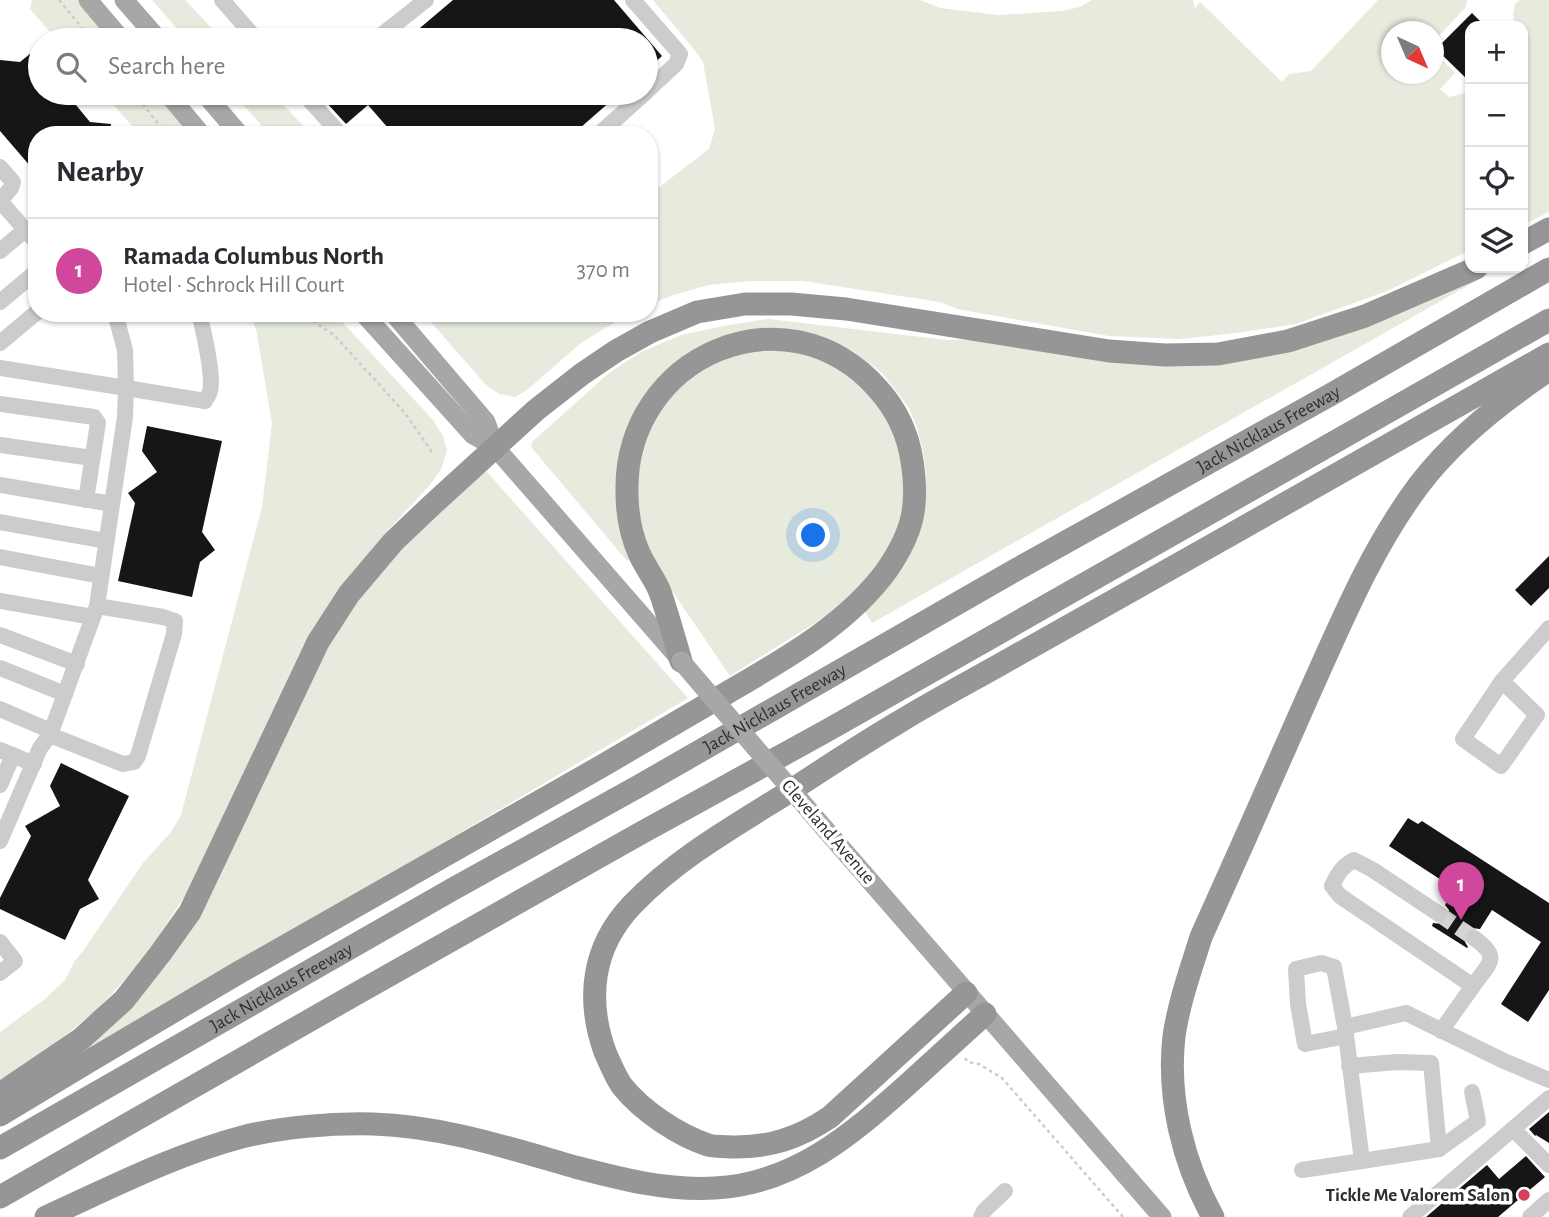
<!DOCTYPE html>
<html lang="en">
<head>
<meta charset="utf-8">
<style>
	:root { --surface:#fff; --page:#f7f7f7; --text:#2b2b33; --muted:#7c7c81; --line:#e1e1e2; --accent:#0b8043 }
	body { margin:0; font-family:"Alegreya Sans",sans-serif; background:var(--page); color:var(--text) }
	.controls { position:absolute; right:21px; top:21px; display:grid; overflow:hidden; border-radius:14px; box-shadow:0 2px 5px #0004 }
	.controls button { width:63px; height:63px; display:grid; place-items:center; padding:0; border:0; border-bottom:2px solid var(--line); background:var(--surface); color:var(--text); font:35px sans-serif }
	.compass { position:absolute; left:1381px; top:21px; width:63px; height:63px; border-radius:50%; background:var(--surface); box-shadow:0 2px 5px #0004; rotate:136deg }
	.you { position:absolute; left:814px; top:536px; width:24px; height:24px; margin:-18px; border:5px solid #fff; border-radius:50%; background:#1a73e8; box-shadow:0 0 0 10px #1a73e833 }
	.badge { display:grid; place-items:center; width:46px; height:46px; border-radius:50%; background:var(--accent); color:#fff; font-size:23px; font-weight:700 }
	.pin { position:absolute; translate:-50% -58px; filter:drop-shadow(0 2px 4px #0008) }
	.pin::after { content:''; position:absolute; top:37px; width:24px; height:21px; background:inherit; clip-path:polygon(0 0,100% 0,50% 100%) }
	.list { margin:0; padding:0; list-style:none }
	h2 { display:flex; justify-content:space-between; align-items:center; height:91px; margin:0; padding:0 28px; font-size:30px }
	h2 small { font-size:23px; font-weight:400; color:var(--muted) }
	.list li { display:grid; grid-template-columns:46px 1fr auto; gap:21px; align-items:center; box-sizing:border-box; height:105px; padding:0 28px; border-top:2px solid var(--line) }
	.list b { display:block; font-size:26px; white-space:nowrap }
	.list p { margin:0; font-size:23px; white-space:nowrap; color:var(--muted) }
	.list em { font-size:23px; font-style:normal; color:var(--muted) }
	.icon { flex:none; width:38px; height:38px; fill:none; stroke:currentColor; stroke-width:2; stroke-linecap:round; stroke-linejoin:round }
	.map { position:relative; flex:none; width:1549px; height:1217px; overflow:hidden }
	.search { position:absolute; background:var(--surface); box-shadow:0 2px 5px #0004; left:28px; top:28px; width:630px; height:77px; display:flex; align-items:center; gap:18px; box-sizing:border-box; padding:0 24px; border-radius:38px; color:var(--muted); font-size:26px }
	.panel { position:absolute; background:var(--surface); box-shadow:0 2px 5px #0004; left:28px; top:126px; width:630px; height:196px; border-radius:28px }
	.map>svg:first-child { display:block }
	.green { fill:#e6ebde }
	.building { fill:#161616 }
	.lines { fill:none; stroke-linecap:round; stroke-linejoin:round }
	.minor-tunnel { stroke:#d5d5d5; stroke-width:16; stroke-dasharray:16 8; stroke-linecap:butt }
	.path { stroke:#ccc; stroke-width:2.5; stroke-dasharray:3.5 3.5; stroke-linecap:butt }
	.minor { stroke:#ccc; stroke-width:16 }
	.major { stroke:#a7a7a7; stroke-width:19 }
	.highway { stroke:#969696; stroke-width:23 }
	.major-bridge { stroke:#a7a7a7; stroke-width:19 }
	.poi-dot { fill:#d64159; stroke:#fff; stroke-width:2.5 }
	.labels { text-anchor:middle; dominant-baseline:central; stroke-width:7; stroke-linejoin:round; paint-order:stroke }
	.street-label { font-size:19px; fill:#2f2f2f; stroke:#fff }
	.poi-label { font-size:19px; font-weight:bold; fill:#2f2f2f; stroke:#fff; text-anchor:end }
</style>
</head>
<body>
<div class="map">
<svg width="1549" height="1217" viewBox="0 0 1549 1217">
	<rect width="100%" height="100%" fill="#fff"/>
	<g class="green">
		<polygon points="32,0 81,0 116,40 57,40 30,9"/>
		<polygon points="152,0 185,0 223,40 187,40"/>
		<polygon points="653,0 920,0 940,8 999,15 1062,11 1080,7 1092,0 1193,0 1195,8 1200,2 1282,82 1289,74 1311,71 1378,0 1411,0 1411,1 1413,0 1467,0 1466,7 1434,41 1434,32 1392,32 1392,74 1434,74 1434,51 1455,73 1440,89 1449,97 1470,92 1470,250 1387,291 1296,324 1236,333 1181,339 1109,336 957,309 940,302 803,281 750,281 709,285 673,295 649,305 649,195 709,149 715,129 703,62 693,48"/>
		<polygon points="1520,0 1549,0 1549,212 1523,225 1523,26 1515,26 1513,15 1515,4"/>
		<polygon points="103,93 157,93 189,135 140,135"/>
		<polygon points="233,93 272,93 312,135 267,135 261,125"/>
		<polygon points="1487,268 1490,268 1492,272 872,623 861,605 924,506 926,475 923,452 917,428 909,408 883,374 853,351 821,337 792,330 729,337 700,347 673,366 638,415 633,557 627,561 531,447 532,442 609,373 641,352 681,335 729,325 768,319 947,340 989,339 1133,362 1422,301"/>
		<polygon points="249,313 334,313 433,420 443,436 447,451 441,470 428,487 380,539 346,581 303,646 186,894 152,947 128,976 98,1009 58,1041 0,1080 0,1032 45,999 65,980 74,962 83,951 143,863 171,832 181,815 262,507 272,423 256,329"/>
		<polygon points="423,313 630,313 581,343 527,390 515,397 499,394 486,385"/>
		<polygon points="728,350 817,350 899,420 906,519 877,571 839,608 730,676 666,582 650,552 638,517 637,463 661,400"/>
		<polygon points="487,472 688,698 299,928 57,1067 153,971 352,598 479,473"/>
	</g>
	<g class="building">
		<polygon points="453,0 614,0 662,56 646,71 646,40 421,40 414,33"/>
		<polygon points="1472,13 1485,26 1470,26 1470,82 1436,49"/>
		<polygon points="31,53 40,63 40,93 66,93 90,122 111,124 110,135 37,135 37,174 0,131 0,60 20,62"/>
		<polygon points="337,93 620,93 572,135 379,135 388,128 368,105 346,124 326,102"/>
		<polygon points="147,426 222,441 202,532 215,550 200,562 192,597 118,581 135,503 128,493 157,472 142,451"/>
		<polygon points="1549,556 1549,588 1531,606 1515,590"/>
		<polygon points="61,763 129,796 88,880 99,899 80,909 65,940 0,909 0,898 31,836 25,826 60,806 50,786"/>
		<polygon points="1408,818 1418,824 1422,821 1549,903 1549,990 1528,1022 1501,1004 1541,942 1492,910 1480,929 1471,928 1465,932 1464,937 1465,942 1468,947 1467,948 1432,926 1433,923 1443,924 1448,919 1449,910 1445,905 1455,889 1389,846"/>
		<polygon points="1549,1112 1549,1143 1536,1135 1535,1136 1529,1129"/>
		<polygon points="1526,1156 1545,1177 1498,1217 1426,1217 1487,1165 1499,1179"/>
	</g>
	<g class="lines">
		<polyline class="minor-tunnel" points="1439,914 1474,938"/>
		<g class="path">
			<polyline points="59,0 92,40"/>
			<polyline points="134,93 167,135"/>
			<polyline points="301,313 334,335 405,413 432,452"/>
			<polyline points="965,1058 968,1062 979,1064 1002,1078 1123,1217"/>
		</g>
		<g class="minor">
			<polyline points="222,0 257,40"/>
			<polyline points="633,0 680,54 676,64 646,92"/>
			<polyline points="375,40 426,0"/>
			<polyline points="303,93 341,135"/>
			<polyline points="598,135 645,93"/>
			<polyline points="0,167 13,182 11,188 0,201 37,243"/>
			<polyline points="0,251 25,230"/>
			<polyline points="0,302 37,271"/>
			<polyline points="0,343 37,312"/>
			<polyline points="0,368 126,388 125,350 115,313"/>
			<polyline points="0,404 94,417 98,423 86,500"/>
			<polyline points="0,445 92,458"/>
			<polyline points="0,485 112,504"/>
			<polyline points="0,522 106,541"/>
			<polyline points="0,557 101,576"/>
			<polyline points="0,601 93,617"/>
			<polyline points="0,635 77,664"/>
			<polyline points="0,668 65,694"/>
			<polyline points="1502,681 1537,715 1501,766 1463,739 1502,681 1549,628"/>
			<polyline points="0,709 51,731"/>
			<polyline points="50,735 97,606"/>
			<polyline points="0,750 34,764"/>
			<polyline points="0,785 13,755"/>
			<path d="M 0,841 L 40,748 L 50,735 L 123,764 L 134,762 L 138,756 L 174,634 L 175,621 L 163,617 L 97,606 L 125,417 L 126,388 L 205,401 C 206,399 210,393 210,391 C 214,376 203,329 199,313"/>
			<path d="M 1439,914 L 1373,870 L 1354,860 C 1342,866 1337,875 1332,886 L 1340,896 L 1473,986 L 1441,1031"/>
			<polyline points="0,942 15,961 0,973"/>
			<path d="M 1473,986 C 1489,963 1502,958 1474,938"/>
			<polyline points="1345,1027 1334,967 1321,963 1296,969 1298,1004 1305,1044 1346,1036"/>
			<polyline points="1349,1066 1397,1062 1431,1063 1439,1149 1362,1161"/>
			<polyline points="1513,1129 1549,1165"/>
			<polyline points="1439,1149 1478,1121 1472,1092"/>
			<polyline points="1302,1170 1362,1161 1345,1027 1406,1013 1504,1061 1549,1080"/>
			<polyline points="981,1217 984,1211 1005,1191"/>
			<polyline points="1410,1217 1549,1098"/>
			<polyline points="1530,1217 1549,1200"/>
		</g>
		<g class="major">
			<polyline points="88,0 122,40"/>
			<polyline points="124,0 159,40"/>
			<polyline points="167,93 202,135"/>
			<polyline points="204,93 240,135"/>
			<polyline points="363,313 473,435 495,447"/>
			<polyline points="393,313 486,422 495,447 678,657"/>
			<polyline points="825,829 1162,1217"/>
		</g>
		<g class="highway">
			<polyline points="1523,243 1549,229"/>
			<path d="M 966,993 L 830,1117 C 799,1138 769,1148 731,1147 C 723,1146 715,1147 708,1145 C 678,1135 642,1111 622,1086 C 615,1076 610,1063 605,1052 C 586,999 592,947 632,905 C 675,860 731,828 784,795 C 822,770 860,745 899,722 C 935,700 973,680 1010,659 C 1190,558 1370,456 1549,354"/>
			<polyline points="0,1094 81,1039 124,1000 160,954 190,912 318,642 349,594 393,542 433,504 536,410 582,374 616,351 650,332 697,312 745,304 791,304 846,309 1109,351 1165,355 1218,354 1288,341 1365,316 1476,268"/>
			<path d="M 0,1115 C 79,1067 158,1020 238,973 C 359,903 481,836 602,766 C 643,742 684,718 725,694 C 783,660 847,625 887,570 C 913,532 919,506 912,461 C 908,434 896,409 878,389 C 786,285 624,356 627,492 C 627,512 631,535 639,553 C 645,567 655,579 660,592 C 668,615 674,638 681,661"/>
			<path id="s1" d="M 0,1148 L 453,889 L 639,786 L 1012,572 L 1330,395 L 1549,269"/>
			<polyline points="0,1197 354,995 641,833 828,730 1549,320"/>
			<path d="M 46,1217 C 110,1188 174,1155 242,1137 C 282,1127 332,1123 373,1124 C 442,1126 509,1148 575,1167 C 621,1179 667,1191 715,1188 C 794,1184 851,1135 907,1085 C 933,1061 959,1038 985,1014"/>
			<path d="M 1213,1217 C 1183,1163 1167,1098 1174,1036 C 1179,1002 1191,969 1201,937 C 1237,857 1273,776 1308,696 C 1341,623 1371,549 1419,485 C 1454,439 1501,402 1549,370"/>
		</g>
		<polyline class="major-bridge" points="681,661 825,829"/>
	</g>
	<circle class="poi-dot" cx="1524" cy="1195" r="7"/>
	<g class="labels">
		<g class="street-label">
			<text stroke="none"><textPath href="#s1" startOffset="1458">Jack Nicklaus Freeway</textPath></text>
			<text stroke="none"><textPath href="#s1" startOffset="891">Jack Nicklaus Freeway</textPath></text>
			<text transform="translate(828 832) rotate(49)">Cleveland Avenue</text>
			<text stroke="none"><textPath href="#s1" startOffset="324">Jack Nicklaus Freeway</textPath></text>
		</g>
		<g class="poi-label">
			<text x="1510" y="1195">Tickle Me Valorem Salon</text>
		</g>
	</g>
</svg>
<div class="controls">
<button>+</button>
<button>−</button>
<button><svg class="icon" aria-label="locate" viewBox="0 0 24 24"><circle cx="12" cy="12" r="6"/><path d="M12 2v4M12 18v4M2 12h4M18 12h4"/></svg></button>
<button><svg class="icon" aria-label="layers" viewBox="0 0 24 24"><path d="M12 4l9 5-9 5-9-5zM3 14l9 5 9-5"/></svg></button>
</div>
<svg class="compass" viewBox="-18 -18 36 36"><path d="M0-13l5 13h-10z" fill="#e53935"/><path d="M0 13l5-13h-10z" fill="#7c7c81"/></svg>
<div class="you"></div>
<div class="pin badge" style="left:1461px;top:920px;background:#d1479c">1</div>
<div class="search"><svg class="icon" aria-label="search" viewBox="0 0 24 24"><circle cx="10" cy="10" r="6"/><path d="M15 15l6 6"/></svg>Search here</div>
<section class="panel">
<h2>Nearby<small></small></h2>
<ul class="list">
<li><span class="badge" style="background:#d1479c">1</span><div><b>Ramada Columbus North</b><p>Hotel · Schrock Hill Court</p></div><em>370 m</em></li>
</ul>
</section>
</div>
</body>
</html>
